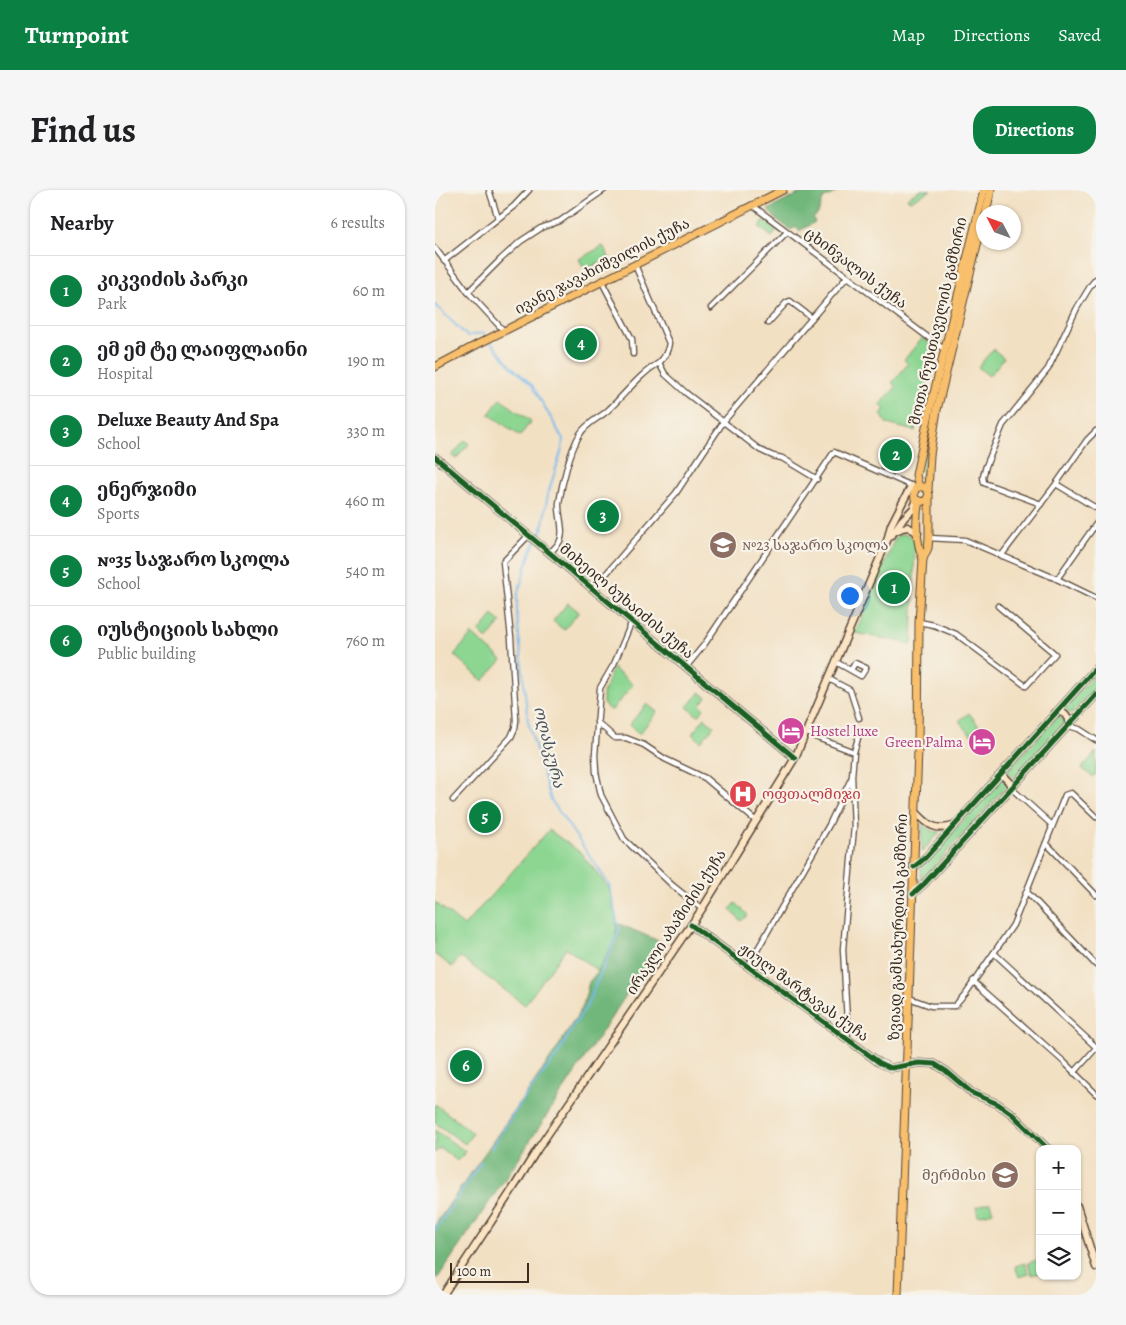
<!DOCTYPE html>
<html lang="en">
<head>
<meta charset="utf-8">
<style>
	:root { --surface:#fff; --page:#f6f6f6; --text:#202124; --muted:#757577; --line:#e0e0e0; --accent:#0b8043 }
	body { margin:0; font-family:Alegreya,"Noto Serif Georgian",serif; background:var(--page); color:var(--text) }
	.controls { position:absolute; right:15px; bottom:15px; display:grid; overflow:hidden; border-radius:10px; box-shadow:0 1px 4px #0004 }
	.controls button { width:45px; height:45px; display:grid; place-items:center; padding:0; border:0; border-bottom:1px solid var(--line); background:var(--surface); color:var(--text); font:25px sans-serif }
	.compass { position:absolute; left:541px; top:15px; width:45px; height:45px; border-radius:50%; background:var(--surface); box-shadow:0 1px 4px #0004; rotate:311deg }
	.scale { position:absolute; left:15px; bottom:12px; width:79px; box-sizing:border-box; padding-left:5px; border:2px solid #3b2a1e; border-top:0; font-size:14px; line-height:18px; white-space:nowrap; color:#3b2a1e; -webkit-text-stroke:4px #f7f3e8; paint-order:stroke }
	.you { position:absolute; left:414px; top:405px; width:18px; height:18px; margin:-12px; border:4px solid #fff; border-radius:50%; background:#1a73e8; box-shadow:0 0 0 8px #1a73e833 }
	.badge { display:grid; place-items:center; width:32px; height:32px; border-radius:50%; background:var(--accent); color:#fff; font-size:16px; font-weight:700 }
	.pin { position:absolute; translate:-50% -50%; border:2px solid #fff; box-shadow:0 1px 5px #0006 }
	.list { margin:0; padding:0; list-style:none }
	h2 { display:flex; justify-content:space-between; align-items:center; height:65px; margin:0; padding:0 20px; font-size:21px }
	h2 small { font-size:16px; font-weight:400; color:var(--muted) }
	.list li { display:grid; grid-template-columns:32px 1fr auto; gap:15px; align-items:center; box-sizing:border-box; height:70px; padding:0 20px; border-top:1px solid var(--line) }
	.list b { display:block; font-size:19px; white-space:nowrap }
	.list p { margin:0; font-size:16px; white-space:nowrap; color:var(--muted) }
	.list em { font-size:16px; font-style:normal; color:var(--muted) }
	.icon { flex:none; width:28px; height:28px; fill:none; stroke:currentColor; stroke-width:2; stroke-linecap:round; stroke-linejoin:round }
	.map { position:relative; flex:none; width:661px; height:1105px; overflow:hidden; border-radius:20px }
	header { display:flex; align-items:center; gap:30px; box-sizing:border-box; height:70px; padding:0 25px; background:var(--accent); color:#fff }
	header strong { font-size:24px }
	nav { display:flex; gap:28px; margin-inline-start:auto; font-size:18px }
	.intro { display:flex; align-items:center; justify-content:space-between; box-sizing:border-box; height:120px; padding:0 30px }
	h1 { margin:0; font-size:35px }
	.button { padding:12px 22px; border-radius:20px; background:var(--accent); color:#fff; font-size:18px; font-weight:700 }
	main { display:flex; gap:30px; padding:0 30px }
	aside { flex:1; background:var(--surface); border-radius:20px; box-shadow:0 1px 4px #0004 }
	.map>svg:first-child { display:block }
	.green { fill:#8cd692; stroke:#648058 }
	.forest { fill:#71b77c; stroke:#56704d }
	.water { fill:#74b7ea; stroke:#587084 }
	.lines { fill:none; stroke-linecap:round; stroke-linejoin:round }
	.stream { stroke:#74b7ea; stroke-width:2 }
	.street-casing { stroke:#564537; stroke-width:7 }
	.secondary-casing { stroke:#564537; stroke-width:9 }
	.primary-casing { stroke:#564537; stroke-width:9 }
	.street { stroke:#fff; stroke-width:4.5 }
	.secondary { stroke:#fce5c4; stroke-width:6 }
	.primary { stroke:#f8bf6c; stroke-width:7 }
	.cycleway-casing { stroke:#f7f3e8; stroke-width:8 }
	.cycleway { stroke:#1b5e20; stroke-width:5 }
	.labels { text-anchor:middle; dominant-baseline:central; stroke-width:4.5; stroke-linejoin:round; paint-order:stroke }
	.street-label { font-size:15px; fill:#3b2a1e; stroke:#f7f3e8 }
	.education-label { font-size:15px; fill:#785e54; stroke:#f7f3e8; text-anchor:start }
	.hotel-label { font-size:15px; fill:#b23c85; stroke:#f7f3e8; text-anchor:start }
	.health-label { font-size:15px; fill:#be3a42; stroke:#f7f3e8; text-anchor:start }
	.water-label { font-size:16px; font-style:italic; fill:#4c545b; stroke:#f7f3e8 }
</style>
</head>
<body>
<header>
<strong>Turnpoint</strong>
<nav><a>Map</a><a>Directions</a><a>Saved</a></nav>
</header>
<div class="intro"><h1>Find us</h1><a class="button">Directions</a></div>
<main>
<aside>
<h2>Nearby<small>6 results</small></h2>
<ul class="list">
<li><span class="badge">1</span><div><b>კიკვიძის პარკი</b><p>Park</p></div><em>60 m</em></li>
<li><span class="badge">2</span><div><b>ემ ემ ტე ლაიფლაინი</b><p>Hospital</p></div><em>190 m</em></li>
<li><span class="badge">3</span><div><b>Deluxe Beauty And Spa</b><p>School</p></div><em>330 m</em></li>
<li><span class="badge">4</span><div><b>ენერჯიმი</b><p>Sports</p></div><em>460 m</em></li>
<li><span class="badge">5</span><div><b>№35 საჯარო სკოლა</b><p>School</p></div><em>540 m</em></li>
<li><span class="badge">6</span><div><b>იუსტიციის სახლი</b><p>Public building</p></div><em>760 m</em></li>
</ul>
</aside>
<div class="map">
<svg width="661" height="1105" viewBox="0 0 661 1105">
	<rect width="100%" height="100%" fill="#f7f3e8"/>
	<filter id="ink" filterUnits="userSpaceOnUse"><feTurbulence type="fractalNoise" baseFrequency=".02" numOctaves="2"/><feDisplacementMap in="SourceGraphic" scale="10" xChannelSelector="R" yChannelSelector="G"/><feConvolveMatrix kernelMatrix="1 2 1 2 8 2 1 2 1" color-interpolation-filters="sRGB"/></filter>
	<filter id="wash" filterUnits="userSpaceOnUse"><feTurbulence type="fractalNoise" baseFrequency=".0096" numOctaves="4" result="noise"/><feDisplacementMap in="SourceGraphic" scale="20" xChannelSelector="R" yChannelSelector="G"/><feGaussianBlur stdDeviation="1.12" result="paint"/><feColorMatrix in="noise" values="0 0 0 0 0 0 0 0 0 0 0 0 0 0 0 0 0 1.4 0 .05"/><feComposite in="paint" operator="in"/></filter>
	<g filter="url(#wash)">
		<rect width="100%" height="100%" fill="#f2e0c3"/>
		<g class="green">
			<polygon points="486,0 496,0 475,11 472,9 473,7"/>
			<polygon points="329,30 342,40 337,47 324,37"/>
			<polygon points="168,56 174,67 150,80 144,69"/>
			<polygon points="487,148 502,159 480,241 452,234 446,224 450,219 445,215 461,197 457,193 473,174 469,170"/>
			<polygon points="558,159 569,168 554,186 543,177"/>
			<polygon points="65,209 96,231 85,246 54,224"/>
			<polygon points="494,238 495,238 492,261 490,291 485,290"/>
			<polygon points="30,250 34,254 21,269 17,266"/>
			<polygon points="468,344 476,346 480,351 477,454 420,443 458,353 462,346"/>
			<polygon points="133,413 144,422 129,440 118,431"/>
			<polygon points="58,425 66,432 52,449 44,442"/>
			<polygon points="37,444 67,470 48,491 19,465"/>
			<polygon points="178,478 198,495 176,521 168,514 168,503"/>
			<polygon points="661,483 661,498 638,522 634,523 631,520 631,516"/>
			<polygon points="265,502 272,508 265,515 269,519 263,526 252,517"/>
			<polygon points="212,514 222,522 204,544 194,535"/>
			<polygon points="534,523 546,539 537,546 524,531"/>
			<polygon points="622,527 626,527 628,529 628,533 626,536 580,587 579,588 573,583 573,580"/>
			<polygon points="270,528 279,536 266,552 257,544"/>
			<polygon points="661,562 661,584 658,587 647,578"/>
			<polygon points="569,589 572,594 570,598 486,691 486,677 563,592"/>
			<polygon points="487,635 497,641 505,642 487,662"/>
			<polygon points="114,640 146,663 174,698 182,733 181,749 163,781 131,758 90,815 25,767 17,777 4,767 0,765 0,712 29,736"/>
			<polygon points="301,713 313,725 306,731 295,719"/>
			<polygon points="0,914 38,943 30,954 0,933"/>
			<polygon points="0,940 31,962 23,970 21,970 5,958 0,963"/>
			<polygon points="555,1013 558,1022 543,1026 541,1017"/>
			<polygon points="605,1069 605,1083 597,1085 593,1073"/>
			<polygon points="590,1073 594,1084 584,1087 580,1076"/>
		</g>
		<g class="forest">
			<polygon points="371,0 406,0 388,9 383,24 378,28 380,32 364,41 361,37 356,40 340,28 333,20"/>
			<polygon points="182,733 226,752 72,986 0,1092 0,1035 120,862 148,816 154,792 163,781 180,749"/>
		</g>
		<polygon class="water" points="459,396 461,396 463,399 460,413 453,412 456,398"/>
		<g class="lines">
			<g class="stream">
				<polyline points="0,115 32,146 48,143 76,176 97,195 128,249 127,259 113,304 107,340 96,361 82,406 82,426 93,532 116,610 174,694 184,740 151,817 137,838 123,864 91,905 56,958"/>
				<polyline points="0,1040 46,972"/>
			</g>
		</g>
	</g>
	<g filter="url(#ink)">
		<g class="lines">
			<g class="street-casing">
				<g id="street">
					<polyline points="54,0 63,28"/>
					<polyline points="317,15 510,160"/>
					<polyline points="0,58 33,102 69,141"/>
					<polyline points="9,71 79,16 94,0"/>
					<path d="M 200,75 L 234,153 C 233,162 230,167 224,173 L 230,184 L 251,203 L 325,260 L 338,266 L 347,268 L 382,289"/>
					<polyline points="167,92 197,149 198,164"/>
					<polyline points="33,102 66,69 86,51 106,38 125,31 169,0"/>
					<polyline points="276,118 352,42"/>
					<polyline points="333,133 351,113 355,111 377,128"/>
					<polyline points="621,294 661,318"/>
					<polyline points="606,314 549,293 548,287 551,276 568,235 613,179 642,118 656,95 661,89"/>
					<polyline points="494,348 530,350 622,389 661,408"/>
					<path d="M 115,363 C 118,359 123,355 125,351 C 130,341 123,325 124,313 C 127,293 135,261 145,244 C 151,234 162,229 171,222 C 189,206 203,185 224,173"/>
					<polyline points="566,366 621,294 652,250 661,241"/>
					<polyline points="622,389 661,334"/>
					<polyline points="158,399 241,303 289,231 412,87"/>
					<polyline points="197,431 179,474 165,498 160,565 161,582 166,605 189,649 237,695 267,719"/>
					<polyline points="484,432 499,435 521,444 591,496 620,464 563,416"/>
					<polyline points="401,472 426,486 431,478 420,473 416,480"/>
					<polyline points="251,477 269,455 399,262 477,296"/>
					<polyline points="394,489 415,500 424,528"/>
					<polyline points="162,532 180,548 191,548 209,555 230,569 270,588 321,631"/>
					<polyline points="634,536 644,539 661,550"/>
					<polyline points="371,542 380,547 419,562"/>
					<polyline points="576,598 616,634 616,636"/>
					<polyline points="18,610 76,547 80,538 81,530 76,448 68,372 94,345"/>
					<polyline points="611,653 661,705"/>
					<polyline points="592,702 661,775"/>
					<polyline points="559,763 661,857"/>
					<polyline points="313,776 394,635 416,589"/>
					<polyline points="538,791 629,872 661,904"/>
					<polyline points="474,808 496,816 520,816 531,803 578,735 630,605 636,603 661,627"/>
					<polyline points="413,849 408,759 419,637 417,586 419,562 423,548"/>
					<polyline points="639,883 661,858"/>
				</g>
			</g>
			<g class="secondary-casing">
				<g id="secondary">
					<polyline points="0,267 360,568"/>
					<polyline points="459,342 467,338 473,337 483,343"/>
					<polyline points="455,347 467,330 478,319 482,310"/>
					<path d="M 620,523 L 625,522 C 632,524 633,528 634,536"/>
					<polyline points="566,584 574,592 576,598"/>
					<path d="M 481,622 C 493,635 500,641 518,636"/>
					<polyline points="479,677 490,668 520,635 661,478"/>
					<polyline points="478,704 489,694 661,505"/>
					<polyline points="256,735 445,873 456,878 484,873 500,874 511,881 537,903 563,914 577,924 613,959"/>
					<polyline points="642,1016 661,1077"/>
					<polyline points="8,1105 79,997 102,960 267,719 360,568 452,351 456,335 476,296"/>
				</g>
			</g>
			<g class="primary-casing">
				<g id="primary">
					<polyline points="551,22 556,0"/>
					<polyline points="0,177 43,154 348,0"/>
					<polyline points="484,297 481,285 495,219 549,0"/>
					<polyline points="493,300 495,265 502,220 548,30"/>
					<path d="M 484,311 C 480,329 481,352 488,369"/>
					<path d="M 463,1105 L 483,560 L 484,432 L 488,369 L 493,358 L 494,348 L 494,305 C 493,298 487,295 481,298 L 479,303 L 480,309 L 486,312 L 491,310 L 494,305"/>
				</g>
			</g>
			<use href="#street" class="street"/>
			<use href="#secondary" class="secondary"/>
			<use href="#primary" class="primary"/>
			<g class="cycleway-casing">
				<g id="cycleway">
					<polyline points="0,267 360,568"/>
					<polyline points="479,677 490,668 520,635 661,478"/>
					<polyline points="478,704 489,694 661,505"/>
					<polyline points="256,735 445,873 456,878 484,873 500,874 511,881 537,903 563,914 577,924 613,959"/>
				</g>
			</g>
			<use href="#cycleway" class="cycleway"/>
		</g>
	</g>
	<defs>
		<g id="school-disc" transform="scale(1.4375)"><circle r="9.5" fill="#8d6e63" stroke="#f7f3e8"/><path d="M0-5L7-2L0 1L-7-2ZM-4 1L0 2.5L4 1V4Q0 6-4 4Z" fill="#fff"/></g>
		<g id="hotel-disc" transform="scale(1.4375)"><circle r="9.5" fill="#d1479c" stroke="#f7f3e8"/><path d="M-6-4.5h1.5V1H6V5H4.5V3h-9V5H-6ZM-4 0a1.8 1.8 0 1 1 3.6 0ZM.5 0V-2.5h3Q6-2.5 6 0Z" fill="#fff"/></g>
		<g id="hospital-disc" transform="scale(1.4375)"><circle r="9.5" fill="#e0444e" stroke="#f7f3e8"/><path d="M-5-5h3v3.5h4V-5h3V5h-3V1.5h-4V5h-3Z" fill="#fff"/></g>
	</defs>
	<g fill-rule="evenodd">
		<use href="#school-disc" x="288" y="355"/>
		<use href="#hotel-disc" x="356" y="541"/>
		<use href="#hotel-disc" x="547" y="552"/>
		<use href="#hospital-disc" x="308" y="604"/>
		<use href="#school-disc" x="570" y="985"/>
	</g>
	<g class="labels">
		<g class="street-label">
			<text transform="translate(167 76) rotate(-27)">ივანე ჯავახიშვილის ქუჩა</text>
			<text transform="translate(421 78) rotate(37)">ცხინვალის ქუჩა</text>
			<text transform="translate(503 131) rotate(-77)">შოთა რუსთაველის გამზირი</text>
			<text transform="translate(192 411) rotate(40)">მიხეილ ბუხაიძის ქუჩა</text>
			<text transform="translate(241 732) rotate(-57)">ირაკლი აბაშიძის ქუჩა</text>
			<text transform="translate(463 737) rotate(-88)">ზვიად გამსახურდიას გამზირი</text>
			<text transform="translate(369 802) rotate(36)">ჟიულ შარტავას ქუჩა</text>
		</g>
		<g class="education-label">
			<text x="307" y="355">№23 საჯარო სკოლა</text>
			<text x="551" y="985" text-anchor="end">მერმისი</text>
		</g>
		<g class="hotel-label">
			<text x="375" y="541">Hostel luxe</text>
			<text x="528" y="552" text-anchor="end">Green Palma</text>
		</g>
		<g class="health-label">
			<text x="327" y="604">ოფთალმიჯი</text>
		</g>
		<g class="water-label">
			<text transform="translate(114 557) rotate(76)">ოღასკურა</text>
		</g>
	</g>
</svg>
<div class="controls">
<button>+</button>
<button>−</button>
<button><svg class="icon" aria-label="layers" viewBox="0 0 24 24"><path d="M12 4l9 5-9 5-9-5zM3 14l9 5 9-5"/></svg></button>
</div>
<svg class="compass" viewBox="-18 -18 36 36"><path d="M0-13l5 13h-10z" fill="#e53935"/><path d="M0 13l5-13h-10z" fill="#757577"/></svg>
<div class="scale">100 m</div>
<div class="you"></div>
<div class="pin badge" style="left:459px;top:398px">1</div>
<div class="pin badge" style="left:461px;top:265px">2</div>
<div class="pin badge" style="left:168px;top:326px">3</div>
<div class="pin badge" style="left:146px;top:154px">4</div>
<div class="pin badge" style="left:50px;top:627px">5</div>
<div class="pin badge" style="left:31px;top:876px">6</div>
</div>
</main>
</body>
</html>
